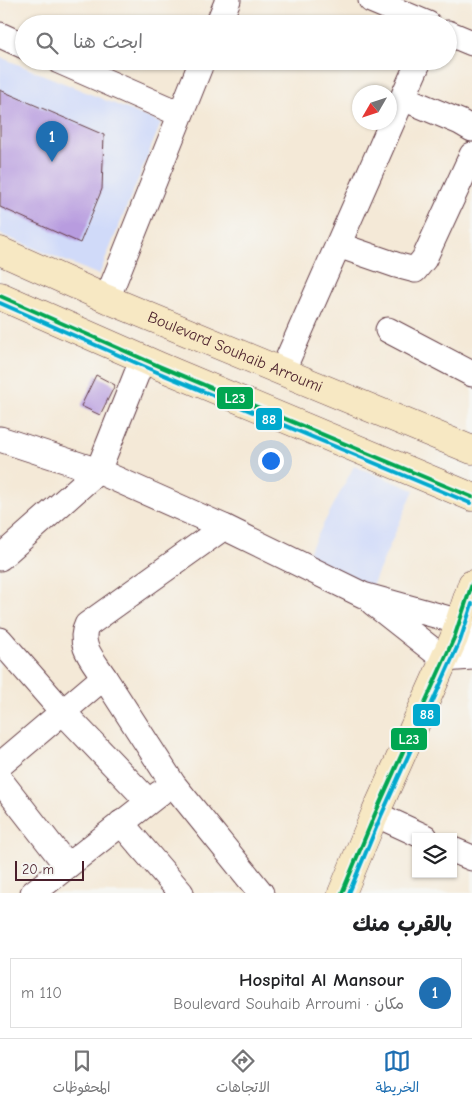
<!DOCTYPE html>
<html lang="ar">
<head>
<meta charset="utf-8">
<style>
	:root { --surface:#fff; --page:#f2f2f2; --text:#202124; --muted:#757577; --line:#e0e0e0; --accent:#1f6fb2 }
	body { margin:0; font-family:"Comic Neue","Playpen Sans Arabic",sans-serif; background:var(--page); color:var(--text); direction:rtl }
	.controls { position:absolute; right:15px; bottom:15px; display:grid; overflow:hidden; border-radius:0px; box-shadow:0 1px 4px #0004 }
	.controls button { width:45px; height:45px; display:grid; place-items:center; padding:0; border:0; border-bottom:1px solid var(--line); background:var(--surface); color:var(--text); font:25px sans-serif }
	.compass { position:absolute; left:352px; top:85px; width:45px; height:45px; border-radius:50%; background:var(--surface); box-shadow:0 1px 4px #0004; rotate:231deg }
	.scale { position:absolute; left:15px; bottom:12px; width:69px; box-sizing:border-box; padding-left:5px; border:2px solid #4a1f2b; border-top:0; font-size:14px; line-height:18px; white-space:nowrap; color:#4a1f2b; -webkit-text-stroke:4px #f6f6f2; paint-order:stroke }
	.you { position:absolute; left:270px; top:460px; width:18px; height:18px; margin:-12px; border:4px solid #fff; border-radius:50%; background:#1a73e8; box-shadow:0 0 0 8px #1a73e833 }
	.badge { display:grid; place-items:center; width:32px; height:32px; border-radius:50%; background:var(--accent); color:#fff; font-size:16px; font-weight:700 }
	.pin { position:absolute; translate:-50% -41px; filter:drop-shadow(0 1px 2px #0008) }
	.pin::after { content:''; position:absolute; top:26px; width:18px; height:15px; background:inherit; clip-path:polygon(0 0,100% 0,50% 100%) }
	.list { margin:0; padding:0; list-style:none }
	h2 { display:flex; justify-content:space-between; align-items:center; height:65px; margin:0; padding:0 20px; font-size:21px }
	h2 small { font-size:16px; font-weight:400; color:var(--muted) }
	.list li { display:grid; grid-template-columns:32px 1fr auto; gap:15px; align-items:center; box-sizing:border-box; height:70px; margin:0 10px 10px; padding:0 10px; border:1px solid var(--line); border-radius:0px }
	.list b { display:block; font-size:19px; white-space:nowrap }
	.list p { margin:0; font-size:16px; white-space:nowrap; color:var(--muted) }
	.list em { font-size:16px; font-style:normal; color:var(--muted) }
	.icon { flex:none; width:28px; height:28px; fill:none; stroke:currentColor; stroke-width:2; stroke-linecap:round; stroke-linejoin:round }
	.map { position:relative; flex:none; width:472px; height:893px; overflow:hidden; direction:ltr }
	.search { position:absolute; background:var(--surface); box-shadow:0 1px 4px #0004; left:15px; right:15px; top:15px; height:55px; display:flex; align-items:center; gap:12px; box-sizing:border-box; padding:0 18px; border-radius:28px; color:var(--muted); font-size:19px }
	.sheet { height:145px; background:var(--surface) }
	nav { display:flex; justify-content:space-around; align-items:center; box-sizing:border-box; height:70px; border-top:1px solid var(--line); background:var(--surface); font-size:14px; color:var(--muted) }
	nav a { display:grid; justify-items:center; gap:2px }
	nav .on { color:var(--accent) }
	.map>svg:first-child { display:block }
	.built { fill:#d0daf9 }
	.building { fill:#b89cdf }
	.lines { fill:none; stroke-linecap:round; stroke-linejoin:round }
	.street-casing { stroke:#643d45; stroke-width:27 }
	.secondary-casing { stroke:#643d45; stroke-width:29 }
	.street { stroke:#fff; stroke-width:25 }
	.secondary { stroke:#f7e8c3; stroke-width:28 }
	.bus-1-casing { stroke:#f6f6f2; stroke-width:8 }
	.bus-2-casing { stroke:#f6f6f2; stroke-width:8 }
	.bus-1 { stroke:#00a651; stroke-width:4 }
	.bus-2 { stroke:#00a9ce; stroke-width:4 }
	.labels { text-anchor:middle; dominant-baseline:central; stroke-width:4; stroke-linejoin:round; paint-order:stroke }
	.street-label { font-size:16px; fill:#4a1f2b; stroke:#f6f6f2 }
	.line-badge { stroke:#f6f6f2; stroke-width:2 }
	.badge-label { font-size:14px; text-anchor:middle; font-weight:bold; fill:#fff }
</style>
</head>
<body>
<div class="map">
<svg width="472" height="893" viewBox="0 0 472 893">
	<rect width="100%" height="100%" fill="#f6f6f2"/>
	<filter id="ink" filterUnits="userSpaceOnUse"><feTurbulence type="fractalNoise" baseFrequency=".02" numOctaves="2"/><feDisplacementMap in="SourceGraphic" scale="10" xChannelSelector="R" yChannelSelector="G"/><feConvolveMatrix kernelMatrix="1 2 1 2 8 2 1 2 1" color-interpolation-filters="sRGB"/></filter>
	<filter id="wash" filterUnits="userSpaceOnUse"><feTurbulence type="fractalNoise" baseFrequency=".0096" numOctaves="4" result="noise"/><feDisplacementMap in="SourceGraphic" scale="20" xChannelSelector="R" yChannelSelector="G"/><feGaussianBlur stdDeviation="1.12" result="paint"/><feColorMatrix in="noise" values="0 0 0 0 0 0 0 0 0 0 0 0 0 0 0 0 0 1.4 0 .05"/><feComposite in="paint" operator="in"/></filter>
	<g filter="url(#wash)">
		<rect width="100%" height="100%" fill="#f4e9d7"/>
		<g class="built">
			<polygon points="0,57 161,123 99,275 0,234"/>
			<polygon points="354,466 414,490 372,586 302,565"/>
		</g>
		<g id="blocks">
			<g class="building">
				<polygon points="0,90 104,135 102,189 80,243 0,207"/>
				<polygon points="96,375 115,385 100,415 81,406"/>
			</g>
		</g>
	</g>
	<g filter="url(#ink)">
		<use href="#blocks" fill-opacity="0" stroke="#643d45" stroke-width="1"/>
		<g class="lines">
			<g class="street-casing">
				<g id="street">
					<polyline points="371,0 428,24"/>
					<polyline points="218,24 228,0"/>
					<polyline points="448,33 472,43"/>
					<polyline points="0,35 24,46"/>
					<polyline points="59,61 180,114"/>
					<polyline points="403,98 460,122 472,129"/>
					<polyline points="338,245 396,265 415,270 424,259 472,155"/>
					<polyline points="107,299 202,61"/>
					<polyline points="388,330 472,374"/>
					<polyline points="282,372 419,61"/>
					<polyline points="0,439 98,471 224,527 363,595 460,622 472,637"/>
					<polyline points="0,558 98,471 143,358"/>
					<polyline points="373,603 444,659 472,657"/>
					<polyline points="0,640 62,711 148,801"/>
					<path d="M 104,677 C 94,661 77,645 87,625 L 224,527"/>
					<polyline points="0,765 104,677 173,784 261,893"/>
					<polyline points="0,780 67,866"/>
					<polyline points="375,814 425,837"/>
					<polyline points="121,823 181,893"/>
					<polyline points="453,850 472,858"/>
					<polyline points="33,893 160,793"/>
				</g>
			</g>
			<g class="secondary-casing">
				<g id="secondary">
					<path id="s1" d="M 0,251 L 107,299 L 472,450"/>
					<polyline points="0,296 159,366 472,497"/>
					<polyline points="342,893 375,814 454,638 472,584"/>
				</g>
			</g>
			<use href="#street" class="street"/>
			<use href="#secondary" class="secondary"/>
			<g class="bus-1-casing">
				<g id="bus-1">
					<polyline points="0,296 159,366 472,497"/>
					<polyline points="342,893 375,814 454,638 472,584"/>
				</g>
			</g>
			<g class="bus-2-casing">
				<g id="bus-2">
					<polyline points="0,303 157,372 470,503"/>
					<polyline points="349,893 381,816 460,641 472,604"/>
				</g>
			</g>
			<use href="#bus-1" class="bus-1"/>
			<use href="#bus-2" class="bus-2"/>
		</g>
	</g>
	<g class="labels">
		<g class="street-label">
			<text stroke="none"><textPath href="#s1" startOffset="256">Boulevard Souhaib Arroumi</textPath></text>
		</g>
	</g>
	<g class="line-badge">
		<rect x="216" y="386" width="38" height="24" rx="5" fill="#00a651"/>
		<rect x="255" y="407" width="28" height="24" rx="5" fill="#00a9ce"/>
		<rect x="412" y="703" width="29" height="24" rx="5" fill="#00a9ce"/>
		<rect x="390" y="727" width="38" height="24" rx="5" fill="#00a651"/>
	</g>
	<g class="badge-label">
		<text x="235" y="403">L23</text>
		<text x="269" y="424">88</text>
		<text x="427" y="719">88</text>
		<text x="409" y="744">L23</text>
	</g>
</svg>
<div class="controls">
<button><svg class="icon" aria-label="layers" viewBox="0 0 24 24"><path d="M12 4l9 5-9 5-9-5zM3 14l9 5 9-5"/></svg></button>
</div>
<svg class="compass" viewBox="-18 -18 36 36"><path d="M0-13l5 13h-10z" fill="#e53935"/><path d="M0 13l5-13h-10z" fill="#757577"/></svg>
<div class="scale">20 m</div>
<div class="you"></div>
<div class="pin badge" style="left:52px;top:162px">1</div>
<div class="search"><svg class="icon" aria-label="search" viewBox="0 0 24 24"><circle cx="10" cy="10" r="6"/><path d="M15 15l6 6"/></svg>ابحث هنا</div>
</div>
<section class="sheet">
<h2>بالقرب منك<small></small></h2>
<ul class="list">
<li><span class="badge">1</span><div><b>Hospital Al Mansour</b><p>مكان · Boulevard Souhaib Arroumi</p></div><em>110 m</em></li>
</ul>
</section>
<nav>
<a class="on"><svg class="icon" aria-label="map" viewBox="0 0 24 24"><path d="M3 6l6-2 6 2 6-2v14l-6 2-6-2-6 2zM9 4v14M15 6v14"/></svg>الخريطة</a>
<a><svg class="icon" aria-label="directions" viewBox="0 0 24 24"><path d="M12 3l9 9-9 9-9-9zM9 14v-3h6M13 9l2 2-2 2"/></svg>الاتجاهات</a>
<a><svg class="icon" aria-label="saved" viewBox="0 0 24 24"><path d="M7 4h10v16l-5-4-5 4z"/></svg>المحفوظات</a>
</nav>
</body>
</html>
